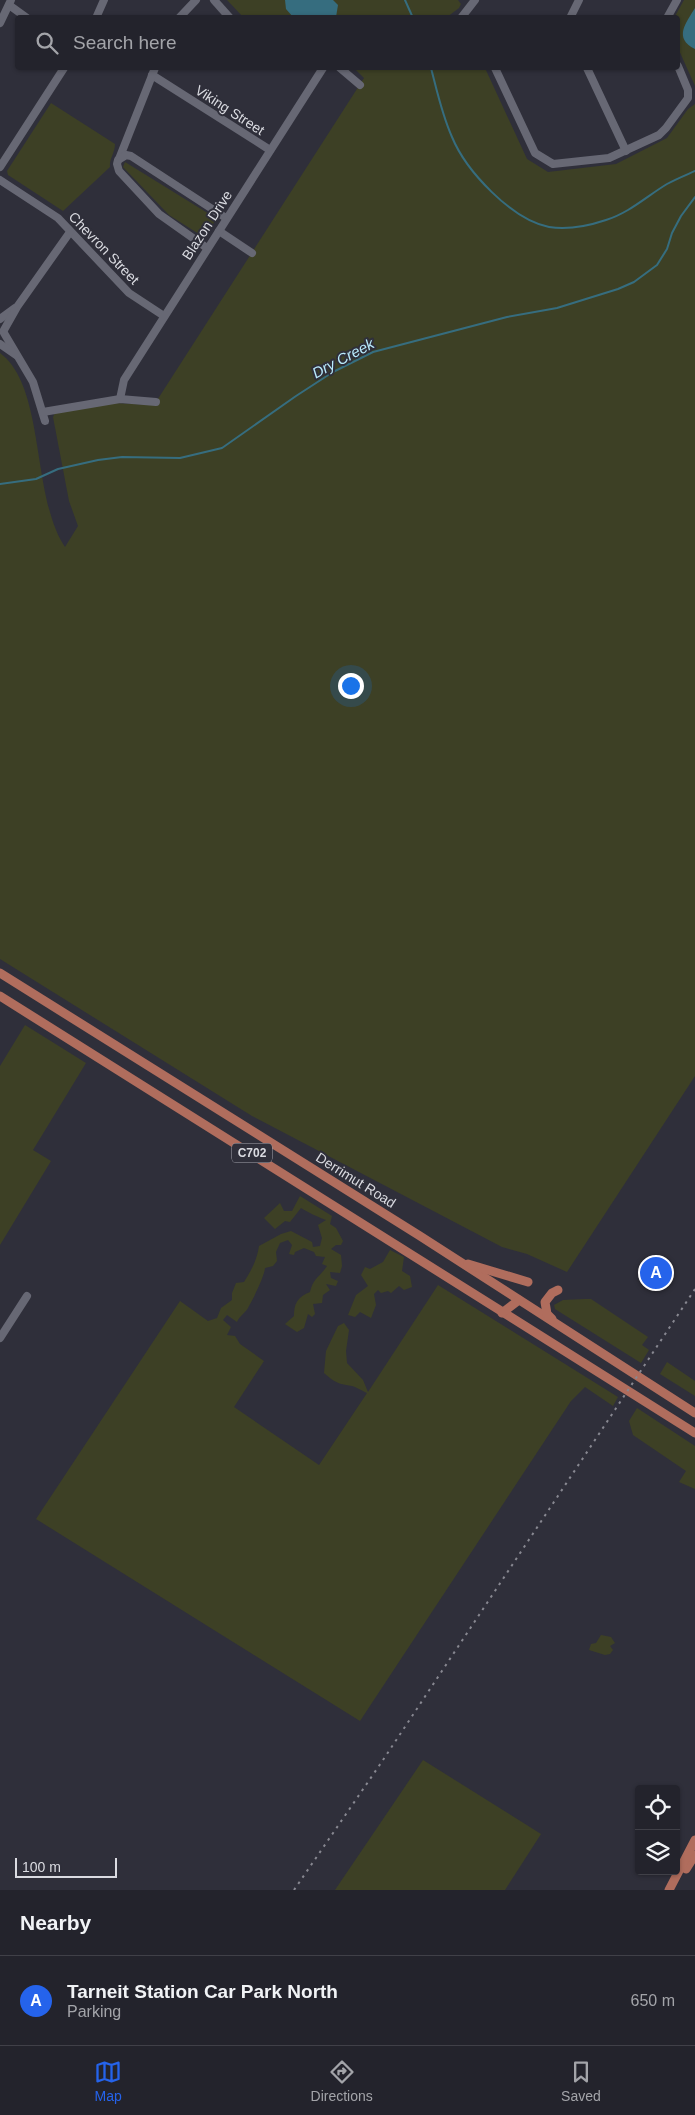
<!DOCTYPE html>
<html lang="en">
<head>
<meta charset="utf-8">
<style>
	:root { --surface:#23232c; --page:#2f2f38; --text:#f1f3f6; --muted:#a3a4a9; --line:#404048; --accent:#2563eb }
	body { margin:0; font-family:Arial,sans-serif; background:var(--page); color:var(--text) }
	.controls { position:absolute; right:15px; bottom:15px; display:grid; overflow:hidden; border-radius:5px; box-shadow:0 1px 4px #0004 }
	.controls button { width:45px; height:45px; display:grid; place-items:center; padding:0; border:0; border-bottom:1px solid var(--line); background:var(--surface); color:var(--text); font:25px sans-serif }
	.scale { position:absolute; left:15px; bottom:12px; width:102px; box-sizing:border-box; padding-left:5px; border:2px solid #dadbe1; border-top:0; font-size:14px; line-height:18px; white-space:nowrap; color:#dadbe1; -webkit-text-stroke:4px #2f2f3a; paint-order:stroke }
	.you { position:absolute; left:350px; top:685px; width:18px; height:18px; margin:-12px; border:4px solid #fff; border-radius:50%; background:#1a73e8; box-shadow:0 0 0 8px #1a73e833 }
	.badge { display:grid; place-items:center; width:32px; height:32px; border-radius:50%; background:var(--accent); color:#fff; font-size:16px; font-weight:700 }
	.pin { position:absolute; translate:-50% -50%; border:2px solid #fff; box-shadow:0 1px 5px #0006 }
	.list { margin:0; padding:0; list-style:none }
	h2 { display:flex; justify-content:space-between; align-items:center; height:65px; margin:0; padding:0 20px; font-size:21px }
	h2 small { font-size:16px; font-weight:400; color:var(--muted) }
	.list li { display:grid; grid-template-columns:32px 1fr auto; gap:15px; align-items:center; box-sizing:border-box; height:90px; padding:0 20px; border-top:1px solid var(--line) }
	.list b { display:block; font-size:19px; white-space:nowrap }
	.list p { margin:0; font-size:16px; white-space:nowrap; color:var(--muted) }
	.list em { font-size:16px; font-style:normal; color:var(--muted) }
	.icon { flex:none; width:28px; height:28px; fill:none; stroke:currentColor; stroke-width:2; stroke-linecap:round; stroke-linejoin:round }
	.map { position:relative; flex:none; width:695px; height:1890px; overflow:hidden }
	.search { position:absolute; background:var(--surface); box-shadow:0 1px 4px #0004; left:15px; right:15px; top:15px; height:55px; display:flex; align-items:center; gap:12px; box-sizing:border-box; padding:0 18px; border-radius:5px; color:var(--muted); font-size:19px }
	.sheet { height:155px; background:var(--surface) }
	nav { display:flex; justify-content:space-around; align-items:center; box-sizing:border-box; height:70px; border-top:1px solid var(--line); background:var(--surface); font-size:14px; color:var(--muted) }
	nav a { display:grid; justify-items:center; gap:2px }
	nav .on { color:var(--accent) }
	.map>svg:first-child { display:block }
	.green { fill:#3d4025 }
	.water { fill:#366d7f }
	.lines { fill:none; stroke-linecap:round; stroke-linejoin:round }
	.stream { stroke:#366d7f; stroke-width:2 }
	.minor { stroke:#676874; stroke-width:8 }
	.major { stroke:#b06d5d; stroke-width:9 }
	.rail { stroke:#888891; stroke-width:2; stroke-dasharray:2.5 5; stroke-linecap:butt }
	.labels { text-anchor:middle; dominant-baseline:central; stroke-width:4; stroke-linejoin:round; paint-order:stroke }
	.shield { fill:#2f2f3a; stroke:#a7a7af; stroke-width:1 }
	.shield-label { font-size:12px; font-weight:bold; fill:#dadbe1 }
	.street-label { font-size:14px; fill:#dadbe1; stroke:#2f2f3a }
	.water-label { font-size:15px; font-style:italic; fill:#b8eafc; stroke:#2f2f3a }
</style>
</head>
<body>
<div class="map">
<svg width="695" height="1890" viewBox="0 0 695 1890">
	<rect width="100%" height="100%" fill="#2f2f3a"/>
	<g class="green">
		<polygon points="227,0 458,0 461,4 459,8 447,17 244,18"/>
		<polygon points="684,0 695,0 695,86 678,48 678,18 674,18"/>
		<path d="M 354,68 L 485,68 L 527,159 L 548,172 L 616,164 L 667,138 L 688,109 L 695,104 L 695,1076 L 567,1272 L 527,1254 L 502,1247 L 252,1116 L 0,959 L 0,353 C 46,387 31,497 65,547 L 78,526 L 69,501 L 53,417 L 55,413 L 112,403 L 154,405 L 364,78 Z"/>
		<path d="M 51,103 L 115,144 C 115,153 109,159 110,167 L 63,211 L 8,175 L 7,171 Z"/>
		<polygon points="125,162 214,217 215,221 206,235 202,236 169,215 123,167"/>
		<polygon points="25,1025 86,1063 33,1150 51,1161 0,1245 0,1066"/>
		<path d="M 300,1196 L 332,1216 L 330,1224 L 336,1228 L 343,1241 L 341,1245 L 336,1245 L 331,1249 L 341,1255 L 342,1266 L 340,1273 L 330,1272 L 331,1278 L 338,1281 L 336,1286 L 326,1284 L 330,1290 L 323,1295 L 322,1303 L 313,1304 L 315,1314 L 312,1317 L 308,1314 L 304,1328 L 297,1332 L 285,1324 L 294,1316 C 294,1304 297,1297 310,1292 C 313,1278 320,1277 327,1266 L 322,1264 L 325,1257 L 316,1256 L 314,1252 L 304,1248 L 295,1252 L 294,1255 L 289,1254 L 292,1245 L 288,1240 L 280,1243 L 276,1252 L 277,1261 L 273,1266 L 265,1268 C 264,1277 254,1297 249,1306 C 246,1313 240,1315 237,1322 L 227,1315 L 223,1320 L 231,1327 L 227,1335 L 235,1336 L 240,1344 L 264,1361 L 234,1407 L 319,1465 L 367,1393 C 363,1391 356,1387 352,1386 C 339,1384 335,1383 324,1373 L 326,1351 L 338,1326 L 344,1323 L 349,1330 L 346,1351 L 347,1363 L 363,1380 L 368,1392 L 438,1285 L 618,1397 L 613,1406 L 585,1387 L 571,1401 L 360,1721 L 36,1519 L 180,1301 L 208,1321 L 217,1318 L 221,1308 L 232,1300 L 232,1293 L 236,1283 L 244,1282 C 251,1271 257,1260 259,1246 L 281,1234 L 291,1231 L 312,1242 L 313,1247 L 320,1246 L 322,1238 L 318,1225 L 326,1220 C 320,1218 305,1211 301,1208 L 290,1222 L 285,1221 L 275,1229 L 264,1218 L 280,1203 L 284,1211 L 292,1211 Z"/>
		<polygon points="390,1250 404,1257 402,1271 410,1276 412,1287 404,1290 399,1286 391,1293 388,1291 381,1293 378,1290 374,1294 376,1305 371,1318 360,1312 355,1317 348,1315 356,1295 368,1286 361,1275 365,1267 370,1269 383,1262"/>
		<polygon points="585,1299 591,1299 648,1337 642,1345 649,1350 641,1363 555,1309 554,1305 563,1300"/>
		<polygon points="667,1362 695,1381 695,1396 660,1374"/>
		<polygon points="637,1408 695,1446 695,1489 679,1482 686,1471 633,1435 629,1421"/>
		<polygon points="601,1635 611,1637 615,1643 610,1646 613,1650 610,1654 605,1655 589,1650 591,1644 596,1643"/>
		<polygon points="423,1760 541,1834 505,1890 335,1890"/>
	</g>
	<g class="water">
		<polygon points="285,0 333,0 338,5 336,17 293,17 286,9"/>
		<path d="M 695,8 L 695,49 C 673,38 686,23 695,8 Z"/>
	</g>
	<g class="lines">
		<g class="stream">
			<polyline points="405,0 413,18"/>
			<path d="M 431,68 C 437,91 442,115 452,137 C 466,171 512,220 549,227 C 567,230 588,226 606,220 C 629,213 647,196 667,184 C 676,179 686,175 695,171"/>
			<polyline points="0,484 36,479 58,469 98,460 122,457 180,458 222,448 296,396 333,372 373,352 507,317 557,308 618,289 634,282 657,265 667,249 672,233 681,216 695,197"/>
		</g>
		<g class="minor">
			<polyline points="214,0 230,18"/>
			<polyline points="9,5 27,18"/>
			<polyline points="96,18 104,0"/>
			<polyline points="179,18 196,0"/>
			<polyline points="461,18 475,0"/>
			<polyline points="570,18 579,0"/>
			<polyline points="667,18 677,0"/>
			<polyline points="0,23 11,0"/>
			<polyline points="340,68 360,85"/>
			<polyline points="495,68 535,153 553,164 609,158 659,135 666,128 688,98 688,90 678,66"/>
			<polyline points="587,68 626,151"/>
			<polyline points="152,75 270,150"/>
			<polyline points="119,159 155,68"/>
			<polyline points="0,167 64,68"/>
			<polyline points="0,180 58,218 129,293 164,316"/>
			<polyline points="219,231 252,253"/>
			<polyline points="207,248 159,214 119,171 117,164 118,160 126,155 131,156 226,218"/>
			<polyline points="0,319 15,308"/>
			<polyline points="4,330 17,307 70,232"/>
			<polyline points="4,333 33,382 45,421"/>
			<polyline points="0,344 16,355"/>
			<polyline points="120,399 124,380 323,68"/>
			<polyline points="43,412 120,399 156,402"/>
			<polyline points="0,1338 27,1296"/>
		</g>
		<g class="major">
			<polyline points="0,973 420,1236 695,1413"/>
			<polyline points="0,996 695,1433"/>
			<polyline points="468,1264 528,1282"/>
			<polyline points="502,1313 519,1300"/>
			<polyline points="552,1319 547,1314 545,1302 552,1293 558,1290"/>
			<polyline points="686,1869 695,1855"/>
			<polyline points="669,1890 695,1840"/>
		</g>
		<polyline class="rail" points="294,1890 381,1763 695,1289"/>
	</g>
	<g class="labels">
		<rect class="shield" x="232" y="1143.5" width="40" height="19" rx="4"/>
		<g class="shield-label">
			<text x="252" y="1153">C702</text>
		</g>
		<g class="street-label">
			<text transform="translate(230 110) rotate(33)">Viking Street</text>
			<text transform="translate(207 225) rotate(-57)">Blazon Drive</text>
			<text transform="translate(104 248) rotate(46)">Chevron Street</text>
			<text transform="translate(356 1180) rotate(32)">Derrimut Road</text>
		</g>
		<g class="water-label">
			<text transform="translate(343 358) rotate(-28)">Dry Creek</text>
		</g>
	</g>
</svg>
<div class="controls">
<button><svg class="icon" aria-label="locate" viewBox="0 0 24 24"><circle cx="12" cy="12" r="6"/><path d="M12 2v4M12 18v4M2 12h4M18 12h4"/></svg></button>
<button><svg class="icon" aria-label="layers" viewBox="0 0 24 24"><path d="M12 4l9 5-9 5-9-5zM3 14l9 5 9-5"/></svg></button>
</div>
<div class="scale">100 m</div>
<div class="you"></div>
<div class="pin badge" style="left:656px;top:1273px">A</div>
<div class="search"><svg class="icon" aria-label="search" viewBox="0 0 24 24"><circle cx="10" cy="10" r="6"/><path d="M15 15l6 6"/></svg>Search here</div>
</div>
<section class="sheet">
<h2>Nearby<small></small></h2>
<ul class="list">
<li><span class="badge">A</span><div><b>Tarneit Station Car Park North</b><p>Parking</p></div><em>650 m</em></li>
</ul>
</section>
<nav>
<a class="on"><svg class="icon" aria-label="map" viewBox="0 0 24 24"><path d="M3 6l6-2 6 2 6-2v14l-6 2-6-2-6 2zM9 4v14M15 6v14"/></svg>Map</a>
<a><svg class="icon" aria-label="directions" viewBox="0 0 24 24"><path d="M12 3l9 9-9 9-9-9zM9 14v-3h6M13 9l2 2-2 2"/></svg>Directions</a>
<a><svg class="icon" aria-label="saved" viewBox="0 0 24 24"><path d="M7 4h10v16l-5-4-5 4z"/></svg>Saved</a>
</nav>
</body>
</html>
